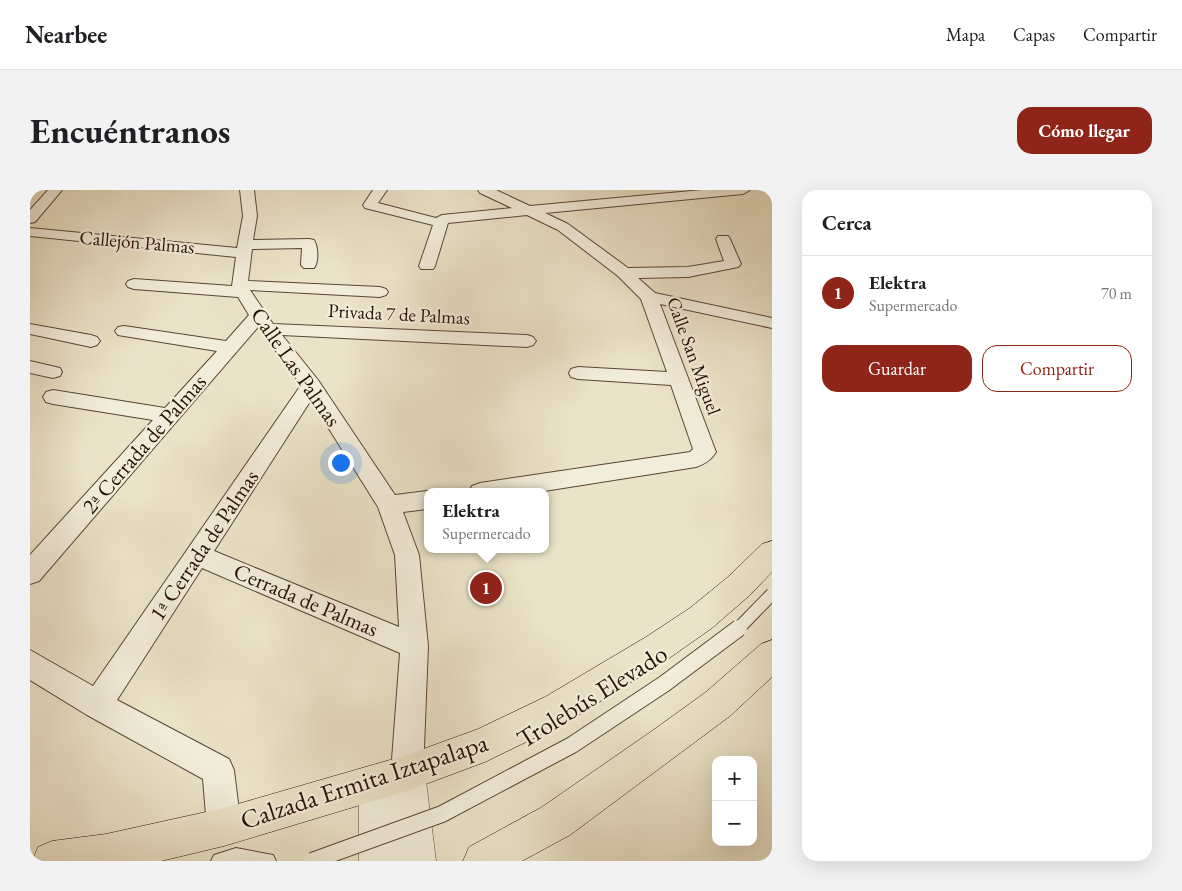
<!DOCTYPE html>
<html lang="es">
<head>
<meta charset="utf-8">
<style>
	:root { --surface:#fff; --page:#f2f2f2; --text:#202124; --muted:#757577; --line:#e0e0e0; --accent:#8f2418 }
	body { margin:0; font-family:"EB Garamond",serif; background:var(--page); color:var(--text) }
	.controls { position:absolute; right:15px; bottom:15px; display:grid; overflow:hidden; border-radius:10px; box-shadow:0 5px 20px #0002 }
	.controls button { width:45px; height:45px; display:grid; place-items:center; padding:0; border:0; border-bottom:1px solid var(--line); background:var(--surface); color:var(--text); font:25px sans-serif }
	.you { position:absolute; left:310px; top:272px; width:18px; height:18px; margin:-12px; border:4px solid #fff; border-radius:50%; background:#1a73e8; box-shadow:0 0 0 8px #1a73e833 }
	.badge { display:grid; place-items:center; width:32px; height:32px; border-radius:50%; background:var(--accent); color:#fff; font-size:16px; font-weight:700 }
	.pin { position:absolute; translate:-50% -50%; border:2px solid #fff; box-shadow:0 1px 5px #0006 }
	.popup { position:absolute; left:394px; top:298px; width:125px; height:65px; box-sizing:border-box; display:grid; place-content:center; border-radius:10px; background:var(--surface); filter:drop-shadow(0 1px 4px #0005); font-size:16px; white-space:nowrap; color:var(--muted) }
	.popup b { font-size:19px; color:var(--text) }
	.popup::after { content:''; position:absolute; left:50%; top:100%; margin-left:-10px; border:10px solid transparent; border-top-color:var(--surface) }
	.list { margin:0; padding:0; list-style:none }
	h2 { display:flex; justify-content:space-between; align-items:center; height:65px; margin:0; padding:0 20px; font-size:21px }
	h2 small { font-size:16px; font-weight:400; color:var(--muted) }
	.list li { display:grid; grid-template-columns:32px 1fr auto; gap:15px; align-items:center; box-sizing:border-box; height:75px; padding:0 20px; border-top:1px solid var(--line) }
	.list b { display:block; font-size:19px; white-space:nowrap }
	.list p { margin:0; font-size:16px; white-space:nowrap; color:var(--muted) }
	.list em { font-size:16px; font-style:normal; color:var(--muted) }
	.actions { display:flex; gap:10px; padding:15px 20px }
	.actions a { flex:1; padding:11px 0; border:1px solid var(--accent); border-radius:15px; text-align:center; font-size:18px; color:var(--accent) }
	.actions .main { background:var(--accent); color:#fff }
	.map { position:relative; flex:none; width:742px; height:671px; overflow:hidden; border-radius:15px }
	header { display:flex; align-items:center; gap:30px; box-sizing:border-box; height:70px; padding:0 25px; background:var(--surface); border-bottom:1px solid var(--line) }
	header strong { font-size:24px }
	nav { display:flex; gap:28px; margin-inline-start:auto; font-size:18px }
	.intro { display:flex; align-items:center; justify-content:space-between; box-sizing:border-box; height:120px; padding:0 30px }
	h1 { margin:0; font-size:35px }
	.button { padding:12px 22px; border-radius:15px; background:var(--accent); color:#fff; font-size:18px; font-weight:700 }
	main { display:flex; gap:30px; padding:0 30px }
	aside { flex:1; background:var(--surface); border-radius:15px; box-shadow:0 5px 20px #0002 }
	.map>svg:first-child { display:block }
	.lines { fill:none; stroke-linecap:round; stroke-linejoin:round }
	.service-casing { stroke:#5a4537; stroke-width:2 }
	.minor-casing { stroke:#5a4537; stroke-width:2 }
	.tertiary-casing { stroke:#5a4537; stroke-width:1 }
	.primary-casing { stroke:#291007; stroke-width:1 }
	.service { fill:#f2eddb; fill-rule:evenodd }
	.minor { fill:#f2eddb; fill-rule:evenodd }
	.tertiary { fill:#f2eddb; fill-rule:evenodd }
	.primary { fill:#ebe3c8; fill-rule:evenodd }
	.service-bridge-far1-casing { stroke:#5a4537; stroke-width:14; stroke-linecap:butt }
	.service-bridge-casing { stroke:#5a4537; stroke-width:18; stroke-linecap:butt }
	.service-bridge-far1 { stroke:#f2eddb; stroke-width:12 }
	.service-bridge { stroke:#f2eddb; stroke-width:16 }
	.labels { text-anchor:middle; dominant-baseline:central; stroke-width:4.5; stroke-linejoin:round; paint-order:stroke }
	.far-street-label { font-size:19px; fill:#291007; stroke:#f2eddb }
	.street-label { font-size:22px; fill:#291007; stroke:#f2eddb }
	.near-street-label { font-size:26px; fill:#291007; stroke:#f2eddb }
</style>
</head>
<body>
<header>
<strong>Nearbee</strong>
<nav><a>Mapa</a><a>Capas</a><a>Compartir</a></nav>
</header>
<div class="intro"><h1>Encuéntranos</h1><a class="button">Cómo llegar</a></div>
<main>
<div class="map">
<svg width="742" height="671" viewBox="0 0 742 671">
	<rect width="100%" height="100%" fill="#ebe3c8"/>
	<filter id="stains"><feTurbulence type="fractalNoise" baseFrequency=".004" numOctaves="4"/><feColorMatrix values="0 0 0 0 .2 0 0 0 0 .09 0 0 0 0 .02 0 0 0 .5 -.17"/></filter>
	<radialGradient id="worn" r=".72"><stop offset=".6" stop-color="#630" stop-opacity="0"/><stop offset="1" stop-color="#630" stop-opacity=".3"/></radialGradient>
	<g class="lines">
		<g class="service-casing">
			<polygon id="service" points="206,658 243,665 246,671 181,671 184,665"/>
		</g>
		<g class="minor-casing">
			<g id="minor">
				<polygon points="18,0 32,0 5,32 0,33 0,20"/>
				<path d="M 210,0 L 224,0 L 227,26 L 223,50 L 279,49 L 284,50 C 288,56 289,72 284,78 L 274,78 L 271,75 L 272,58 L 222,59 L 218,91 L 350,97 L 356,99 L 358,102 L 356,105 L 350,107 L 220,100 L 243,134 L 497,145 L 503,147 L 506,151 L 503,155 L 497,157 L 252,145 L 288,190 L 365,305 L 397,301 L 400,302 L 397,302 L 397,319 L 373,322 L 389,365 L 398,456 L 393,583 L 388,594 L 377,599 L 366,594 L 361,583 L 370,463 L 172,378 L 87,510 L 199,569 L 204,580 L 211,637 L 206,649 L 194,654 L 182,649 L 177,637 L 173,589 L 57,525 L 0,490 L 0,460 L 63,496 L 271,195 L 228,137 L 9,391 L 0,394 L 0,365 L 123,230 L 23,214 L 16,212 L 13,207 L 16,202 L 23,200 L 135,218 L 187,161 L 94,146 L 88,145 L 85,141 L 88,137 L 94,136 L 196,151 L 219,125 L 208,107 L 104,99 L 98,97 L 96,94 L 98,91 L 104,89 L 202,96 L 206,67 L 0,46 L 0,38 L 207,58 L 213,26 ZM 281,210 L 348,317 L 365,365 L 369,437 L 184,361 Z"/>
				<path d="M 343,0 L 357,0 L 348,13 L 406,28 L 412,25 L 482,18 L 450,3 L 448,0 L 466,0 L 500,16 L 672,0 L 720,0 L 713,4 L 515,23 L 538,34 L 598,78 L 658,77 L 694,71 L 686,49 L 688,46 L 698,46 L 700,49 L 711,74 L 708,77 L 658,87 L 608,88 L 625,103 L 742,128 L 742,138 L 630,114 L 686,262 C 681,270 675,274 666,277 L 508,302 L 439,302 L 442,296 L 450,293 L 660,262 L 663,259 L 641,195 L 548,189 L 541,187 L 539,183 L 541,179 L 548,177 L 637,182 L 611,109 L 588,86 L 528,40 L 497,25 L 418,33 L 405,76 L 403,79 L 391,79 L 389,76 L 403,35 L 335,18 L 333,15 Z"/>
				<polygon points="0,134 61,145 67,147 70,151 67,155 61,157 0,144"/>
				<polygon points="0,171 30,178 32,182 30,186 23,188 0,183"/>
			</g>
		</g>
		<g class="tertiary-casing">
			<polygon id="tertiary" points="377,565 390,570 395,583 406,671 329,671 329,592 334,579 347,574 360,579 364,570"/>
		</g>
		<g class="primary-casing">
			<g id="primary">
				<polygon points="742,351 742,382 720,405 682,438 638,469 539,531 455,572 377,601 194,656 131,671 2,671 8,657 22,651 76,644 194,618 377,565 448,539 515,507 616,447 660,418 698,387 732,354"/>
				<polygon points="742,450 742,487 700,526 540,645 492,671 433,671 439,657 512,617 622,541 676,502 731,454"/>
			</g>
		</g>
		<use href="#service" class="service"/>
		<use href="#minor" class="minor"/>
		<use href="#tertiary" class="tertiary"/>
		<use href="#primary" class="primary"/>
		<g class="service-bridge-far1-casing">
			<polyline id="service-bridge-far1" points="707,440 742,404"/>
		</g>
		<g class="service-bridge-casing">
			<polyline id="service-bridge" points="282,671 412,624 542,555 634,494 709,438"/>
		</g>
		<use href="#service-bridge-far1" class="service-bridge-far1"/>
		<use href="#service-bridge" class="service-bridge"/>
	</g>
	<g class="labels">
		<g class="far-street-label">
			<text transform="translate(107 52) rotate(5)">Callejón Palmas</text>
			<text transform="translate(369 124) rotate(3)">Privada 7 de Palmas</text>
			<text transform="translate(664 166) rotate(70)">Calle San Miguel</text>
		</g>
		<g class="street-label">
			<text transform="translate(266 177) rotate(55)">Calle Las Palmas</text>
			<text transform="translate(114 254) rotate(-49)">2ª Cerrada de Palmas</text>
			<text transform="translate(174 355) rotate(-56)">1ª Cerrada de Palmas</text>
			<text transform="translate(276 410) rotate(23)">Cerrada de Palmas</text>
		</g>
		<g class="near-street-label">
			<text transform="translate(562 506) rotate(-32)">Trolebús Elevado</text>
			<text transform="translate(334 591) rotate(-18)">Calzada Ermita Iztapalapa</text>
		</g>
	</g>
	<rect width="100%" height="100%" filter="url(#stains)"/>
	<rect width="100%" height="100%" fill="url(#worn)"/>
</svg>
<div class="controls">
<button>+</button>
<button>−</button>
</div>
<div class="you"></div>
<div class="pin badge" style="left:456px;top:398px">1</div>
<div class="popup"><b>Elektra</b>Supermercado</div>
</div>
<aside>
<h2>Cerca<small></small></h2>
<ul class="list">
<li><span class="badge">1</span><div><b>Elektra</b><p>Supermercado</p></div><em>70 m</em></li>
</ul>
<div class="actions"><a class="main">Guardar</a><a>Compartir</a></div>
</aside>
</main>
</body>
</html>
